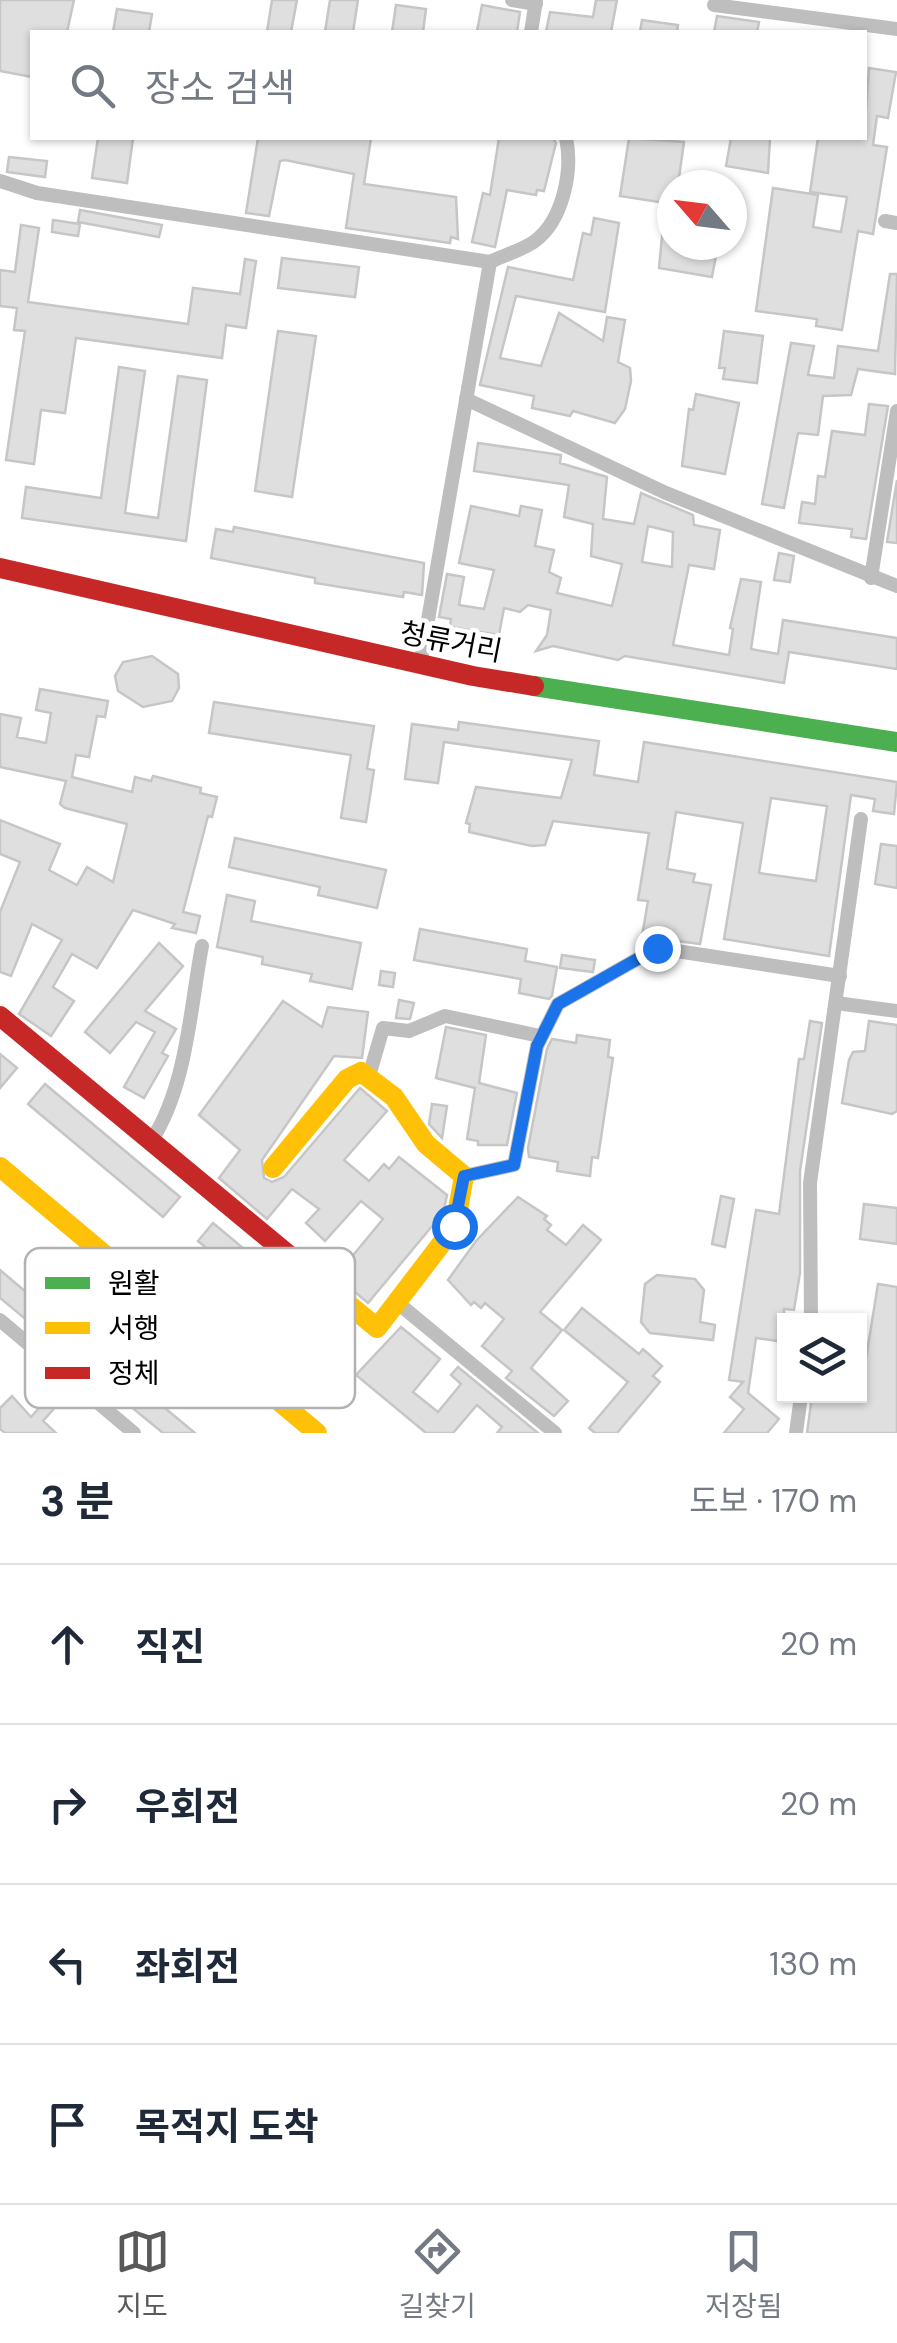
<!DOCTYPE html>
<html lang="ko">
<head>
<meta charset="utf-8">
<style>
	:root { --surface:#fff; --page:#f6f6f7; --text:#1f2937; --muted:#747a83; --line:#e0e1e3; --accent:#595959 }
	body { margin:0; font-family:"DM Sans","Noto Sans KR",sans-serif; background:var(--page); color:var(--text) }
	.controls { position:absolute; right:30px; bottom:30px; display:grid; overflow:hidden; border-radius:0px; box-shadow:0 2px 8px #0004 }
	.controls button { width:90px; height:90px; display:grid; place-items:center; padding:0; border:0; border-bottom:2px solid var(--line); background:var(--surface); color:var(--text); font:50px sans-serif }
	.compass { position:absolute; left:657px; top:170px; width:90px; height:90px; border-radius:50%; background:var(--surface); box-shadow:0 2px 8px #0004; rotate:298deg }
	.stop { position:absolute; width:30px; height:30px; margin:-22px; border:8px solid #1a73e8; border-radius:50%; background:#fff }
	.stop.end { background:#1a73e8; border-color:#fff; box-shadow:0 2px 10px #0008 }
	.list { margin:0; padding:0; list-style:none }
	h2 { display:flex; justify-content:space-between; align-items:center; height:130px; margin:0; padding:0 40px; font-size:42px }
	h2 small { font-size:32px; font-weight:400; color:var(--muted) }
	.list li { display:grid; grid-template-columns:65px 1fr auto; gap:30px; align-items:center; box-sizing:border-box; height:160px; padding:0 40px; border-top:2px solid var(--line) }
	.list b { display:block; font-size:38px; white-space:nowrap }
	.list em { font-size:32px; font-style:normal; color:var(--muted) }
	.icon { flex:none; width:55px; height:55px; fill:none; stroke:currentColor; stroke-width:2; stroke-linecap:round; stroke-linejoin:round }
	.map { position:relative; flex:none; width:897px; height:1433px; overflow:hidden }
	.search { position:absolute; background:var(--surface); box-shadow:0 2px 8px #0004; left:30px; right:30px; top:30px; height:110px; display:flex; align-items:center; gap:25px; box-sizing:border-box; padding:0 35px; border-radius:0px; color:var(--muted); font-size:38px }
	.sheet { height:770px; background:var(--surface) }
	nav { display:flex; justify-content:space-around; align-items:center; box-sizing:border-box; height:140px; border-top:2px solid var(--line); background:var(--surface); font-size:28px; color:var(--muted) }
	nav a { display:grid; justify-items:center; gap:5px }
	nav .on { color:var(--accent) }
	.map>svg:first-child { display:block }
	.building { fill:#dfdfdf; stroke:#c6c6c6; stroke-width:2.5; fill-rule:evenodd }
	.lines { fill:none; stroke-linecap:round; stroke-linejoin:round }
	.street { stroke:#bebebe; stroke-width:14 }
	.fast { stroke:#4caf50; stroke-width:20 }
	.slow { stroke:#ffc107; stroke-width:20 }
	.jam { stroke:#c62828; stroke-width:20 }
	.route { stroke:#1a73e8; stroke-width:12 }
	.labels { text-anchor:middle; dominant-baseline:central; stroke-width:9; stroke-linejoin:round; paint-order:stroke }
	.street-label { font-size:28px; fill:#000; stroke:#fff }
	.key { fill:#fff; stroke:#b2b2b2; stroke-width:2.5 }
	.key-label { font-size:28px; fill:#000 }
</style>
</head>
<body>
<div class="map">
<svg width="897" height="1433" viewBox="0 0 897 1433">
	<rect width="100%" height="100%" fill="#fff"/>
	<g class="building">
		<polygon points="0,0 74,0 67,32 32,32 32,77 0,71"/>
		<polygon points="272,0 297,0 291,32 267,32"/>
		<polygon points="330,0 358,0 353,32 325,32"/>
		<polygon points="596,0 617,0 611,32 546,32 550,12 593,17"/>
		<polygon points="396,5 426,9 423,32 392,32"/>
		<polygon points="482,5 520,12 517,32 477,31"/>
		<polygon points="117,9 152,14 149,32 113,32"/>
		<polygon points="717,16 759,22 757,32 714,32"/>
		<polygon points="642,20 678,25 677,32 640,32"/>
		<polygon points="869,68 896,72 888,118 877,116 873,145 887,147 873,234 858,231 842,330 816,326 817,319 756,311 773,188 818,195 813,227 841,232 847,197 810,192 818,138 864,138"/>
		<polygon points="98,138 133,138 127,183 92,178"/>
		<polygon points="258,138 371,138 364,184 456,197 458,239 451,237 450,243 346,228 354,174 285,160 280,161 269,216 246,213"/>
		<polygon points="499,138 553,138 556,143 544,191 537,190 536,195 507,190 495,247 472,242 483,193 490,195"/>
		<polygon points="629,138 684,142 678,185 672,185 672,204 620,196"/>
		<polygon points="731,138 770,138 768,173 726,166"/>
		<polygon points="9,157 47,161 45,177 7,172"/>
		<polygon points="665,206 672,206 672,245 718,245 712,277 659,268"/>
		<polygon points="80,210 162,225 159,237 78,222"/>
		<polygon points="594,218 619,223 605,312 516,296 500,358 541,366 559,313 603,341 607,317 625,320 618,362 630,368 631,381 625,409 615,423 573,411 570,416 532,408 534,396 480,385 508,267 573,280 583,233 591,235"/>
		<polygon points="53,220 80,224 78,236 52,232"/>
		<polygon points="21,225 39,228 28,302 188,324 193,288 240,294 245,259 256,261 246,328 226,325 222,358 76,338 65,413 41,410 34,464 6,460 25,331 14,330 17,308 0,306 0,270 15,272"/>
		<polygon points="282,258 359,267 355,297 278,288"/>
		<polygon points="890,274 897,274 895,374 858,369 851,395 823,396 818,435 798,433 784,508 762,504 791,343 814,346 808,375 834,378 838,346 878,351"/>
		<polygon points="278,331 316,336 292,497 255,491"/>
		<polygon points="724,331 763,336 757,383 723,379 725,368 719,368"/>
		<polygon points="119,367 145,371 125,513 158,518 178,376 207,380 186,541 22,518 26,487 101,498"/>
		<polygon points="696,394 739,403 725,474 682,466 689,409 693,410"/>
		<polygon points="869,404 888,406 866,539 851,537 852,529 799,523 802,502 815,504 818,476 825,477 832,431 865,435"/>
		<path d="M 478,443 L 561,455 L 560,463 L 607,477 L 603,519 L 634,524 L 641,493 L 693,515 L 694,525 L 720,530 L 714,569 L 689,565 L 673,645 L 729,655 L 733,629 L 730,628 L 741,579 L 761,582 L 751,649 L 778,654 L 783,620 L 897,638 L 897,669 L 789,652 L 784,683 L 625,656 L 618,660 L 553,646 L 536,651 L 547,635 L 551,610 L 528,605 L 520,612 L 504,608 L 499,635 L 450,627 L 451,619 L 439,617 L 447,574 L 464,577 L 459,605 L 484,609 L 494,570 L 459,563 L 471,506 L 519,516 L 521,506 L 542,510 L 535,546 L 554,550 L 549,572 L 561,578 L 557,593 L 612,606 L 622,564 L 591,556 L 593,524 L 564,517 L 569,485 L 474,471 ZM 648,526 L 673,532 L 672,567 L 642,562 Z"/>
		<polygon points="897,480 897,543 887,542"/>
		<polygon points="234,527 424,563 422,595 404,592 403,597 315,583 315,578 211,558 216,529 233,532"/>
		<polygon points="779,553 794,556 790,582 774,580"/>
		<polygon points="152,656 178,674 179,688 172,701 143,707 118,691 115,676 123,662"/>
		<polygon points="40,689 108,701 105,717 97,716 89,757 76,755 72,777 132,792 135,777 151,781 153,776 201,788 200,793 217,797 212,817 208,816 183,912 200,916 196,933 172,928 175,924 133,910 97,968 72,954 53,987 74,1001 51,1036 19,1014 62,940 32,924 11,976 0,972 0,912 20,862 0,854 0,820 60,844 49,870 77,885 87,867 113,882 127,824 65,808 60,804 66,781 0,767 0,714 21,718 17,737 46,743 51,713 36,710"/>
		<polygon points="214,702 374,726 367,769 374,770 366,822 341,818 351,755 209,733"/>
		<path d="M 459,722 L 599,741 L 594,775 L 638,782 L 644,742 L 897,782 L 894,814 L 873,811 L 875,799 L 851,795 L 829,956 L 724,939 L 743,823 L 676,812 L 667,869 L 695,874 L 693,882 L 711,885 L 700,944 L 642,936 L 648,901 L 638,900 L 649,833 L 553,821 L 545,845 L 532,846 L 469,832 L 470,824 L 466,823 L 476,787 L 561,798 L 572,760 L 444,742 L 438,783 L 405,779 L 412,724 L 458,730 ZM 771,798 L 827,806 L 816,881 L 759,873 Z"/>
		<polygon points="235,838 386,870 377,908 318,895 320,887 229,867"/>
		<polygon points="881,844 897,846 897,888 875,884"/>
		<polygon points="227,895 255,901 251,921 361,943 352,989 310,981 312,974 262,964 263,957 217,947"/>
		<polygon points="420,929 527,949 525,961 557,967 552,996 549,999 519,993 521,979 414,960"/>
		<polygon points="159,943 183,966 145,1011 176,1029 162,1053 168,1056 144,1098 124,1087 155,1032 136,1022 110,1053 85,1032"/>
		<polygon points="562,955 595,960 593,972 560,968"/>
		<polygon points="381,971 395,973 393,987 379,985"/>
		<polygon points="399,1000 414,1003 410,1019 396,1018"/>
		<polygon points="283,1001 322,1027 328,1007 368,1012 362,1058 334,1056 262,1160 264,1178 272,1182 284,1177 360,1088 387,1111 344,1160 369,1181 384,1164 389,1169 399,1157 447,1195 443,1213 368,1303 336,1276 383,1219 361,1201 325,1241 306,1223 319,1209 292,1189 267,1219 219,1178 240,1150 199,1115"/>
		<polygon points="810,1021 822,1023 800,1171 800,1273 794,1310 784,1309 784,1342 756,1338 748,1393 779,1419 767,1433 724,1433 744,1409 730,1397 743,1382 729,1380 756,1210 779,1214 799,1059 804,1059"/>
		<polygon points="869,1021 897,1025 897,1111 892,1114 842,1103 849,1060 853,1052 865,1051"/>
		<polygon points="446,1027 486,1035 479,1083 517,1093 507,1145 478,1145 478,1141 467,1139 475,1088 436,1078"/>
		<polygon points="577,1035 610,1040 608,1057 613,1058 598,1158 592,1157 590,1176 557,1171 558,1162 529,1157 528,1148 547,1049 552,1039 576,1043"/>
		<polygon points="0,1054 17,1068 0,1088"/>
		<polygon points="45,1084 180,1197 163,1217 28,1104"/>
		<polygon points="432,1104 447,1106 442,1138 429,1124"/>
		<polygon points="721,1196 734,1199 725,1247 712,1244"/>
		<polygon points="518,1197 547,1216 544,1219 551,1225 547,1230 566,1245 583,1225 601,1240 540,1312 562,1330 531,1368 568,1401 554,1416 506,1378 512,1371 482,1346 504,1319 485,1303 481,1308 474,1302 471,1305 448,1280 476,1241"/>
		<polygon points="864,1204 897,1208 897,1244 860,1239"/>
		<polygon points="213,1223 348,1336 333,1354 198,1241"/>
		<polygon points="0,1270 71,1330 195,1433 163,1433 80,1365 76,1370 58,1355 63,1350 0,1298"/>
		<polygon points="657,1275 695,1279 704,1290 700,1322 715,1325 713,1340 650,1333 641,1322 645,1284"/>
		<polygon points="878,1284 897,1287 897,1433 807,1433 812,1396 860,1396"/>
		<polygon points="582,1308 639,1354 643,1349 662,1366 653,1376 660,1382 617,1433 595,1433 589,1428 628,1382 564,1330"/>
		<polygon points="401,1327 440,1359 413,1392 438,1412 461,1384 451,1375 458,1367 538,1433 497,1433 502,1427 477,1405 453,1433 426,1433 356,1375"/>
		<polygon points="60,1385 69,1392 43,1421 56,1433 5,1433 0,1429 0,1408 12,1396 31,1417"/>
	</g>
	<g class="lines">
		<g class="street">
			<polyline points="512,0 536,4"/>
			<polyline points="714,5 897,29"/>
			<polyline points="531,32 536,0"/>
			<polyline points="0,181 37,193 490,262 420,666"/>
			<polyline points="885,221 897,223"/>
			<path d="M 490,262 C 504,255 523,250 535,241 C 563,220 573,171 566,138"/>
			<polyline points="466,399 666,493 897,586"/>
			<polyline points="871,578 897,411"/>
			<polyline points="836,1003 897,1011"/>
			<polyline points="369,1076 383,1028 409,1031 445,1016 540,1036"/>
			<path d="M 152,1140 C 187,1085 190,1009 202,946"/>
			<polyline points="464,1176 514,1165 537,1046 558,1004 657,948 840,976"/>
			<polyline points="399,1304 555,1433"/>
			<polyline points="0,1320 134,1433"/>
			<polyline points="811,1320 810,1183 861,819"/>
			<polyline points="796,1433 801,1396"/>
		</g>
		<polyline class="fast" points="534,686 897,742"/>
		<g class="slow">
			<polyline points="0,1167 317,1433"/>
			<polyline points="273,1168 347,1079 361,1072 394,1097 426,1144 464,1176 455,1226 377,1328 302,1266"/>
		</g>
		<g class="jam">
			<polyline points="0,568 473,676 534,686"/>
			<polyline points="0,1016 302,1266"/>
		</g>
	</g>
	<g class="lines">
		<polyline class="route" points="454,1226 464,1176 514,1165 537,1046 558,1004 657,948"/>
	</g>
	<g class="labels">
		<g class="street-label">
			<text transform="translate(451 642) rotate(11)">청류거리</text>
		</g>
	</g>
	<rect x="25" y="1248" width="330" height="160" rx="15" class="key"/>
	<rect x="45" y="1277" width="45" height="12" fill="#4caf50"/>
	<rect x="45" y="1322" width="45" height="12" fill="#ffc107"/>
	<rect x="45" y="1367" width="45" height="12" fill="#c62828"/>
	<g class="key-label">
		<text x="108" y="1293">원활</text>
		<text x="108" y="1338">서행</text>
		<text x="108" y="1383">정체</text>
	</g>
</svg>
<div class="controls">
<button><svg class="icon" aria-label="layers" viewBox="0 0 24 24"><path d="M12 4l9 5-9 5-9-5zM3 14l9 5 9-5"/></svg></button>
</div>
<svg class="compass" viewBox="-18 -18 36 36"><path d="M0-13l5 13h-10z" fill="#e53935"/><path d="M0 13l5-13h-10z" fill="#747a83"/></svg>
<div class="stop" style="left:454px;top:1226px"></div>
<div class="stop end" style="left:657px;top:948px"></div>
<div class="search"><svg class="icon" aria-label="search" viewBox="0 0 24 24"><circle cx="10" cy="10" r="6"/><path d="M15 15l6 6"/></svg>장소 검색</div>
</div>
<section class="sheet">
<h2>3 분<small>도보 · 170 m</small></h2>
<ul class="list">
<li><svg class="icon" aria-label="ahead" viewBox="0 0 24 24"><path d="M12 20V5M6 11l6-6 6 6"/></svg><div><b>직진</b></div><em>20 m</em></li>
<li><svg class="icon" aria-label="right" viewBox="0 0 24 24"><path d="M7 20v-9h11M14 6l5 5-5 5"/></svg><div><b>우회전</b></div><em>20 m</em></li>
<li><svg class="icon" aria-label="left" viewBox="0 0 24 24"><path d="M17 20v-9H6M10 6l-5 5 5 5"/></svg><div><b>좌회전</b></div><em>130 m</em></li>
<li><svg class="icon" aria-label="arrive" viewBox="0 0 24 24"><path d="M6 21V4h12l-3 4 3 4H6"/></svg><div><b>목적지 도착</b></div></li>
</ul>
</section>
<nav>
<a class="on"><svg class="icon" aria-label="map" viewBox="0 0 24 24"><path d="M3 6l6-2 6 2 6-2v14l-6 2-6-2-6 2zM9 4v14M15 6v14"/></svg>지도</a>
<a><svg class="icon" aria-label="directions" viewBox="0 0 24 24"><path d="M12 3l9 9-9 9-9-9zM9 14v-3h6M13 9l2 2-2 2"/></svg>길찾기</a>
<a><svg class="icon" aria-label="saved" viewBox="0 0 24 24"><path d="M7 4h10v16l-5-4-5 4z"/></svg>저장됨</a>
</nav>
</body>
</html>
